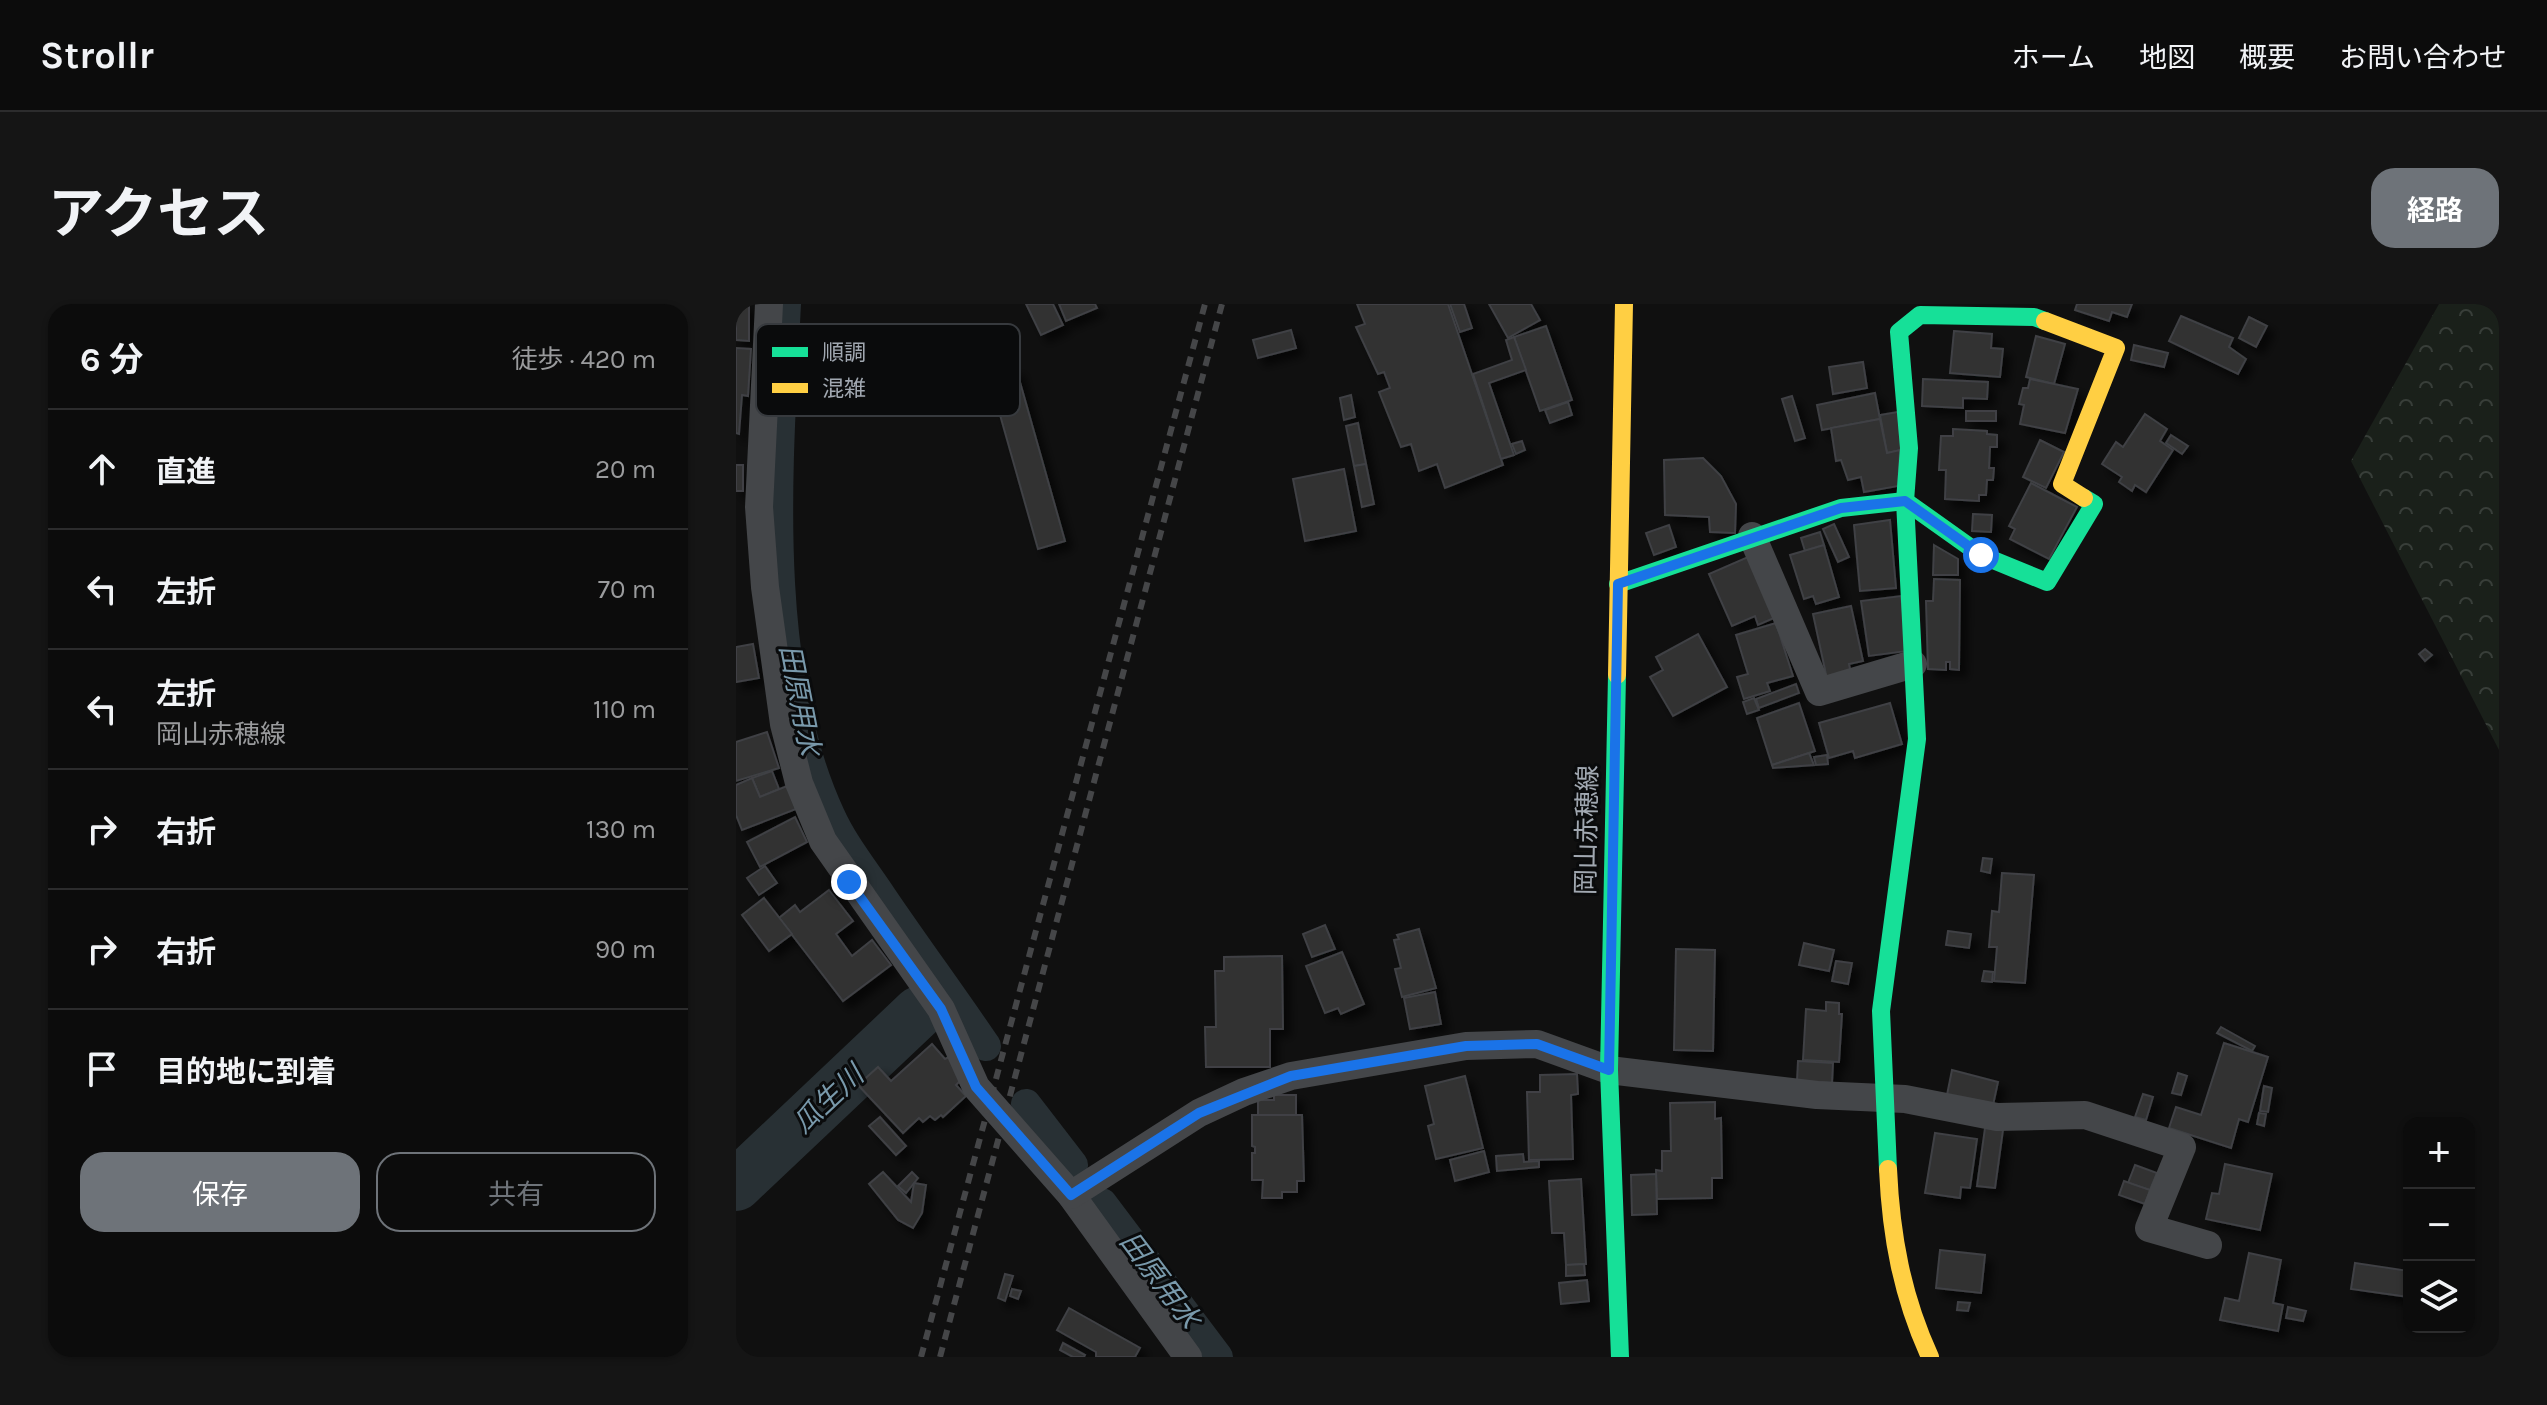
<!DOCTYPE html>
<html lang="ja">
<head>
<meta charset="utf-8">
<style>
	:root { --surface:#0c0c0c; --page:#151515; --text:#f1f3f6; --muted:#9a9b9d; --line:#2c2c2d; --accent:#6e7379 }
	body { margin:0; font-family:Karla,"Noto Sans JP",sans-serif; background:var(--page); color:var(--text) }
	.controls { position:absolute; right:24px; bottom:24px; display:grid; overflow:hidden; border-radius:16px; box-shadow:0 2px 6px #0004 }
	.controls button { width:72px; height:72px; display:grid; place-items:center; padding:0; border:0; border-bottom:2px solid var(--line); background:var(--surface); color:var(--text); font:40px sans-serif }
	.stop { position:absolute; width:24px; height:24px; margin:-18px; border:6px solid #1a73e8; border-radius:50%; background:#fff }
	.stop.end { background:#1a73e8; border-color:#fff; box-shadow:0 2px 8px #0008 }
	.list { margin:0; padding:0; list-style:none }
	h2 { display:flex; justify-content:space-between; align-items:center; height:104px; margin:0; padding:0 32px; font-size:34px }
	h2 small { font-size:26px; font-weight:400; color:var(--muted) }
	.list li { display:grid; grid-template-columns:52px 1fr auto; gap:24px; align-items:center; box-sizing:border-box; height:120px; padding:0 32px; border-top:2px solid var(--line) }
	.list b { display:block; font-size:30px; white-space:nowrap }
	.list p { margin:0; font-size:26px; white-space:nowrap; color:var(--muted) }
	.list em { font-size:26px; font-style:normal; color:var(--muted) }
	.actions { display:flex; gap:16px; padding:24px 32px }
	.actions a { flex:1; padding:18px 0; border:2px solid var(--accent); border-radius:24px; text-align:center; font-size:28px; color:var(--accent) }
	.actions .main { background:var(--accent); color:#fff }
	.icon { flex:none; width:44px; height:44px; fill:none; stroke:currentColor; stroke-width:2; stroke-linecap:round; stroke-linejoin:round }
	.map { position:relative; flex:none; width:1763px; height:1053px; overflow:hidden; border-radius:24px }
	header { display:flex; align-items:center; gap:48px; box-sizing:border-box; height:112px; padding:0 40px; background:var(--surface); border-bottom:2px solid var(--line) }
	header strong { font-size:38px }
	nav { display:flex; gap:44px; margin-inline-start:auto; font-size:28px }
	.intro { display:flex; align-items:center; justify-content:space-between; box-sizing:border-box; height:192px; padding:0 48px }
	h1 { margin:0; font-size:56px }
	.button { padding:20px 36px; border-radius:24px; background:var(--accent); color:#fff; font-size:28px; font-weight:700 }
	main { display:flex; gap:48px; padding:0 48px }
	aside { flex:1; background:var(--surface); border-radius:24px; box-shadow:0 2px 6px #0004 }
	.map>svg:first-child { display:block }
	.forest { fill:url(#forest-crowns) }
	.lines { fill:none; stroke-linecap:round; stroke-linejoin:round }
	.canal { stroke:#283034; stroke-width:30 }
	.river { stroke:#283034; stroke-width:52 }
	.building { fill:#303133; stroke:#3f4144; stroke-width:2; filter:url(#shadow) }
	.street { stroke:#444649; stroke-width:28 }
	.fast { stroke:#16e098; stroke-width:18 }
	.slow { stroke:#ffcf43; stroke-width:18 }
	.rail { stroke:#454648; stroke-width:6; stroke-dasharray:10 8; stroke-linecap:butt }
	.route { stroke:#1a73e8; stroke-width:10 }
	.labels { text-anchor:middle; dominant-baseline:central; stroke-width:6; stroke-linejoin:round; paint-order:stroke }
	.street-label { font-size:26px; fill:#a1a8b1; stroke:#0a0b0c }
	.water-label { font-size:28px; font-style:italic; fill:#7999ab; stroke:#0a0b0c }
	.key { fill:#0a0b0c; stroke:#373a3e; stroke-width:2 }
	.key-label { font-size:22px; fill:#a1a8b1 }
</style>
</head>
<body>
<header>
<strong>Strollr</strong>
<nav><a>ホーム</a><a>地図</a><a>概要</a><a>お問い合わせ</a></nav>
</header>
<div class="intro"><h1>アクセス</h1><a class="button">経路</a></div>
<main>
<aside>
<h2>6 分<small>徒歩 · 420 m</small></h2>
<ul class="list">
<li><svg class="icon" aria-label="ahead" viewBox="0 0 24 24"><path d="M12 20V5M6 11l6-6 6 6"/></svg><div><b>直進</b></div><em>20 m</em></li>
<li><svg class="icon" aria-label="left" viewBox="0 0 24 24"><path d="M17 20v-9H6M10 6l-5 5 5 5"/></svg><div><b>左折</b></div><em>70 m</em></li>
<li><svg class="icon" aria-label="left" viewBox="0 0 24 24"><path d="M17 20v-9H6M10 6l-5 5 5 5"/></svg><div><b>左折</b><p>岡山赤穂線</p></div><em>110 m</em></li>
<li><svg class="icon" aria-label="right" viewBox="0 0 24 24"><path d="M7 20v-9h11M14 6l5 5-5 5"/></svg><div><b>右折</b></div><em>130 m</em></li>
<li><svg class="icon" aria-label="right" viewBox="0 0 24 24"><path d="M7 20v-9h11M14 6l5 5-5 5"/></svg><div><b>右折</b></div><em>90 m</em></li>
<li><svg class="icon" aria-label="arrive" viewBox="0 0 24 24"><path d="M6 21V4h12l-3 4 3 4H6"/></svg><div><b>目的地に到着</b></div></li>
</ul>
<div class="actions"><a class="main">保存</a><a>共有</a></div>
</aside>
<div class="map">
<svg width="1763" height="1053" viewBox="0 0 1763 1053">
	<defs>
		<pattern id="forest-crowns" width="20" height="18" patternUnits="userSpaceOnUse" patternTransform="scale(2)"><rect width="20" height="18" fill="#1a201a"/><path d="M2 6a3 3 0 1 1 6 0M12 15a3 3 0 1 1 6 0" fill="none" stroke="#383e39"/></pattern>
		<filter id="shadow"><feDropShadow dx="7" dy="7" stdDeviation="4" flood-color="#0009"/></filter>
	</defs>
	<rect width="100%" height="100%" fill="#101010"/>
	<polygon class="forest" points="1703,0 1763,0 1763,446 1615,157"/>
	<g class="lines">
		<g class="canal">
			<path d="M 50,0 C 42,160 25,362 94,511 C 107,540 128,566 146,593 C 180,643 216,692 250,742"/>
			<polyline points="290,800 337,861"/>
			<polyline points="366,899 482,1053"/>
		</g>
		<polyline class="river" points="0,881 183,708"/>
	</g>
	<g class="building">
		<polygon points="0,0 13,0 13,37 0,36"/>
		<polygon points="290,0 317,0 327,21 305,31"/>
		<polygon points="323,0 359,0 361,4 330,17"/>
		<polygon points="621,0 712,0 767,161 709,184 701,160 683,167 675,140 665,143 643,88 654,84 648,68 642,70 620,23 629,20"/>
		<polygon points="714,0 728,0 736,24 724,28"/>
		<polygon points="753,0 795,0 804,16 772,34"/>
		<polygon points="1341,0 1396,0 1391,13 1376,8 1373,17 1339,6"/>
		<polygon points="1445,12 1497,34 1493,43 1510,55 1502,70 1433,37"/>
		<polygon points="1513,13 1531,22 1520,43 1503,34"/>
		<polygon points="810,22 836,96 804,107 778,33"/>
		<polygon points="555,26 560,44 522,54 517,36"/>
		<polygon points="1218,27 1256,30 1255,44 1267,45 1264,73 1214,69"/>
		<polygon points="1300,32 1329,40 1318,80 1290,73"/>
		<polygon points="778,33 790,66 753,79 778,151 765,155 737,70 776,56 770,36"/>
		<polygon points="1398,41 1432,49 1428,63 1395,56"/>
		<polygon points="0,44 15,45 12,92 6,91 3,130 0,129"/>
		<polygon points="1127,58 1131,84 1097,90 1093,63"/>
		<polygon points="280,64 329,237 302,245 253,72"/>
		<polygon points="1187,75 1252,78 1251,95 1227,94 1227,104 1186,102"/>
		<polygon points="1294,75 1342,85 1329,129 1284,120 1288,101 1283,100 1287,84 1292,84"/>
		<polygon points="1139,89 1144,115 1086,126 1081,101"/>
		<polygon points="615,91 619,113 608,116 604,94"/>
		<polygon points="1056,92 1069,134 1059,137 1046,95"/>
		<polygon points="832,98 836,111 814,119 809,106"/>
		<rect x="1230" y="107" width="30" height="10"/>
		<polygon points="1162,108 1165,146 1151,149 1144,111"/>
		<polygon points="1409,110 1431,125 1424,137 1437,146 1410,188 1399,181 1396,187 1383,178 1386,173 1366,160 1380,138 1387,143"/>
		<polygon points="1144,115 1151,149 1164,146 1162,182 1128,188 1125,173 1112,176 1105,156 1100,157 1095,124"/>
		<polygon points="622,119 630,160 618,162 610,122"/>
		<polygon points="1217,125 1251,127 1251,130 1261,131 1261,143 1254,143 1253,164 1258,164 1257,176 1251,176 1250,191 1243,191 1243,197 1209,195 1210,166 1203,166 1205,132 1217,132"/>
		<polygon points="1435,131 1452,142 1446,150 1430,139"/>
		<polygon points="1304,136 1328,148 1310,184 1287,173"/>
		<polygon points="786,137 789,146 780,150 776,140"/>
		<polygon points="967,154 985,172 1000,200 999,229 974,228 973,213 929,211 928,156"/>
		<polygon points="630,160 638,200 626,203 618,162"/>
		<rect x="0" y="161" width="7" height="26"/>
		<polygon points="608,165 620,227 569,237 557,175"/>
		<polygon points="1295,179 1341,203 1313,255 1274,235 1279,225 1273,222"/>
		<polygon points="1237,210 1256,211 1255,228 1236,227"/>
		<polygon points="1154,216 1160,284 1124,287 1118,221"/>
		<polygon points="1098,220 1113,253 1102,258 1087,225"/>
		<polygon points="933,221 940,243 918,251 910,229"/>
		<polygon points="1084,228 1088,241 1069,247 1065,234"/>
		<polygon points="1088,241 1103,293 1080,300 1077,292 1068,295 1054,251"/>
		<polygon points="1198,241 1222,255 1222,271 1197,271"/>
		<polygon points="1012,253 1038,314 1022,321 1019,312 996,322 973,270"/>
		<polygon points="1198,275 1224,276 1223,366 1214,365 1214,358 1210,358 1210,366 1192,365 1190,297 1197,297"/>
		<polygon points="1165,292 1171,347 1133,352 1125,297"/>
		<polygon points="1115,302 1127,357 1113,360 1115,370 1091,375 1077,310"/>
		<polygon points="1040,319 1057,372 1031,379 1034,387 1008,395 1001,373 1012,370 1000,331"/>
		<polygon points="962,330 991,383 937,412 914,373 927,366 920,353"/>
		<polygon points="17,340 23,374 0,378 0,343"/>
		<polygon points="1689,345 1696,351 1689,357 1683,350"/>
		<polygon points="1060,380 1063,389 1023,404 1020,395"/>
		<polygon points="1018,394 1023,406 1011,410 1007,398"/>
		<polygon points="1063,399 1079,447 1036,461 1021,414"/>
		<polygon points="1154,399 1166,440 1119,454 1117,447 1093,454 1083,419"/>
		<polygon points="31,428 43,464 0,477 0,438"/>
		<polygon points="1073,449 1078,461 1037,464 1036,461"/>
		<polygon points="1091,451 1092,460 1080,461 1078,453"/>
		<polygon points="36,467 43,485 24,493 16,474"/>
		<polygon points="16,474 24,493 51,482 60,505 6,526 0,511 0,481"/>
		<polygon points="59,513 71,538 24,563 11,538"/>
		<polygon points="1247,554 1256,555 1254,569 1245,567"/>
		<polygon points="29,562 41,579 23,591 11,574"/>
		<polygon points="1266,569 1298,571 1289,679 1258,677 1261,643 1253,643 1256,607 1263,608"/>
		<polygon points="93,586 117,617 100,630 116,652 136,636 155,661 107,697 43,614 59,601 64,608"/>
		<polygon points="28,594 56,630 33,647 6,611"/>
		<polygon points="589,621 599,645 576,653 567,630"/>
		<polygon points="683,625 700,684 666,693 659,665 665,664 658,636 663,635 661,631"/>
		<polygon points="1212,627 1235,630 1233,644 1210,641"/>
		<polygon points="1068,639 1098,646 1093,667 1063,661"/>
		<polygon points="940,645 979,646 977,747 938,746"/>
		<polygon points="606,648 628,700 605,710 602,704 589,709 570,662"/>
		<polygon points="546,652 547,725 534,725 534,763 470,763 469,723 480,723 479,667 488,667 488,653"/>
		<polygon points="1100,657 1116,659 1112,680 1096,677"/>
		<polygon points="1248,667 1257,668 1256,678 1246,677"/>
		<polygon points="699,688 705,720 674,725 668,694"/>
		<polygon points="1090,698 1103,699 1103,710 1106,710 1103,758 1067,756 1070,705 1090,707"/>
		<polygon points="1485,723 1519,742 1516,747 1481,729"/>
		<polygon points="1488,739 1532,753 1512,818 1503,815 1495,844 1433,824 1440,803 1465,811"/>
		<polygon points="196,740 209,755 219,750 227,774 220,781 230,792 207,813 205,811 199,816 194,812 187,818 183,814 167,829 122,781 142,763 155,777"/>
		<polygon points="1062,757 1097,759 1096,779 1061,777"/>
		<polygon points="1216,766 1262,778 1257,801 1211,791"/>
		<polygon points="1442,769 1451,772 1445,791 1436,789"/>
		<polygon points="841,770 842,790 835,791 837,855 793,856 791,788 804,788 804,771"/>
		<polygon points="729,772 747,844 700,855 692,822 698,820 689,782"/>
		<polygon points="1528,782 1536,784 1532,808 1524,807"/>
		<polygon points="1407,790 1417,793 1410,816 1399,813"/>
		<polygon points="538,791 560,791 560,811 522,811 522,796 538,796"/>
		<polygon points="979,798 979,815 985,814 986,874 976,874 976,894 921,895 920,866 926,867 926,847 935,847 934,799"/>
		<polygon points="1523,809 1530,810 1528,822 1521,820"/>
		<polygon points="516,811 566,811 568,877 561,877 561,888 546,888 546,894 526,894 527,876 516,876 516,849 519,849 519,843 516,842"/>
		<polygon points="144,813 170,842 160,851 133,822"/>
		<polygon points="1249,824 1267,826 1259,884 1241,882"/>
		<polygon points="1199,829 1241,835 1234,884 1225,883 1224,894 1189,889"/>
		<polygon points="748,847 753,868 719,877 714,856"/>
		<polygon points="787,850 788,858 803,857 803,863 761,867 760,852"/>
		<polygon points="1489,860 1536,870 1524,926 1470,915 1476,889 1483,890"/>
		<polygon points="1399,861 1421,869 1414,886 1392,879"/>
		<polygon points="147,868 175,898 178,879 190,881 186,909 177,924 162,916 133,880"/>
		<polygon points="176,868 182,874 170,889 162,882"/>
		<polygon points="920,870 921,910 896,911 895,871"/>
		<polygon points="845,875 850,960 830,961 828,929 816,929 813,877"/>
		<polygon points="1388,877 1414,886 1409,900 1383,891"/>
		<polygon points="1204,946 1249,951 1245,989 1200,984"/>
		<polygon points="1513,949 1545,956 1537,999 1547,1001 1542,1027 1484,1016 1489,994 1503,997"/>
		<polygon points="1619,959 1673,967 1673,993 1615,985"/>
		<polygon points="848,960 849,971 830,972 830,961"/>
		<polygon points="269,970 277,972 269,997 262,994"/>
		<polygon points="851,976 853,997 825,1000 823,979"/>
		<polygon points="276,985 285,987 282,995 274,992"/>
		<polygon points="1222,998 1234,999 1232,1007 1221,1006"/>
		<polygon points="1552,1003 1570,1007 1567,1017 1550,1014"/>
		<polygon points="333,1004 404,1044 399,1053 360,1053 360,1048 321,1026"/>
		<polygon points="327,1039 349,1051 348,1053 337,1053 324,1046"/>
	</g>
	<g class="lines">
		<g class="street">
			<polyline points="33,0 23,203 29,283 48,420 63,479 87,537 205,705 240,783 335,891 452,1053"/>
			<polyline points="1016,232 1083,388 1177,360"/>
			<polyline points="335,891 463,809 508,788 555,772 730,742 801,740 873,766 1081,791 1169,795 1261,813 1349,811 1446,843 1413,924 1472,941"/>
		</g>
		<g class="fast">
			<polyline points="882,280 1105,204 1169,197 1245,251 1311,278 1358,200 1348,194"/>
			<polyline points="881,371 873,766 884,1053"/>
			<polyline points="1152,865 1145,707 1181,435 1169,197 1173,144 1163,28 1184,11 1298,13 1309,17"/>
		</g>
		<g class="slow">
			<polyline points="1309,17 1380,44 1326,180 1348,194"/>
			<polyline points="881,371 888,0"/>
			<path d="M 1152,865 C 1155,932 1166,992 1194,1053"/>
		</g>
		<g class="rail">
			<polyline points="185,1053 469,0"/>
			<polyline points="204,1053 486,0"/>
		</g>
	</g>
	<g class="lines">
		<polyline class="route" points="113,578 205,705 240,783 335,891 463,809 555,772 730,742 801,740 873,766 882,280 1105,204 1169,197 1245,251"/>
	</g>
	<g class="labels">
		<g class="street-label">
			<text transform="translate(851 526) rotate(-89)">岡山赤穂線</text>
		</g>
		<g class="water-label">
			<text transform="translate(64 396) rotate(79)">田原用水</text>
			<text transform="translate(92 795) rotate(-43)">瓜生川</text>
			<text transform="translate(424 976) rotate(53)">田原用水</text>
		</g>
	</g>
	<rect x="20" y="20" width="264" height="92" rx="12" class="key"/>
	<rect x="36" y="43" width="36" height="10" fill="#16e098"/>
	<rect x="36" y="79" width="36" height="10" fill="#ffcf43"/>
	<g class="key-label">
		<text x="86" y="56">順調</text>
		<text x="86" y="92">混雑</text>
	</g>
</svg>
<div class="controls">
<button>+</button>
<button>−</button>
<button><svg class="icon" aria-label="layers" viewBox="0 0 24 24"><path d="M12 4l9 5-9 5-9-5zM3 14l9 5 9-5"/></svg></button>
</div>
<div class="stop" style="left:1245px;top:251px"></div>
<div class="stop end" style="left:113px;top:578px"></div>
</div>
</main>
</body>
</html>
